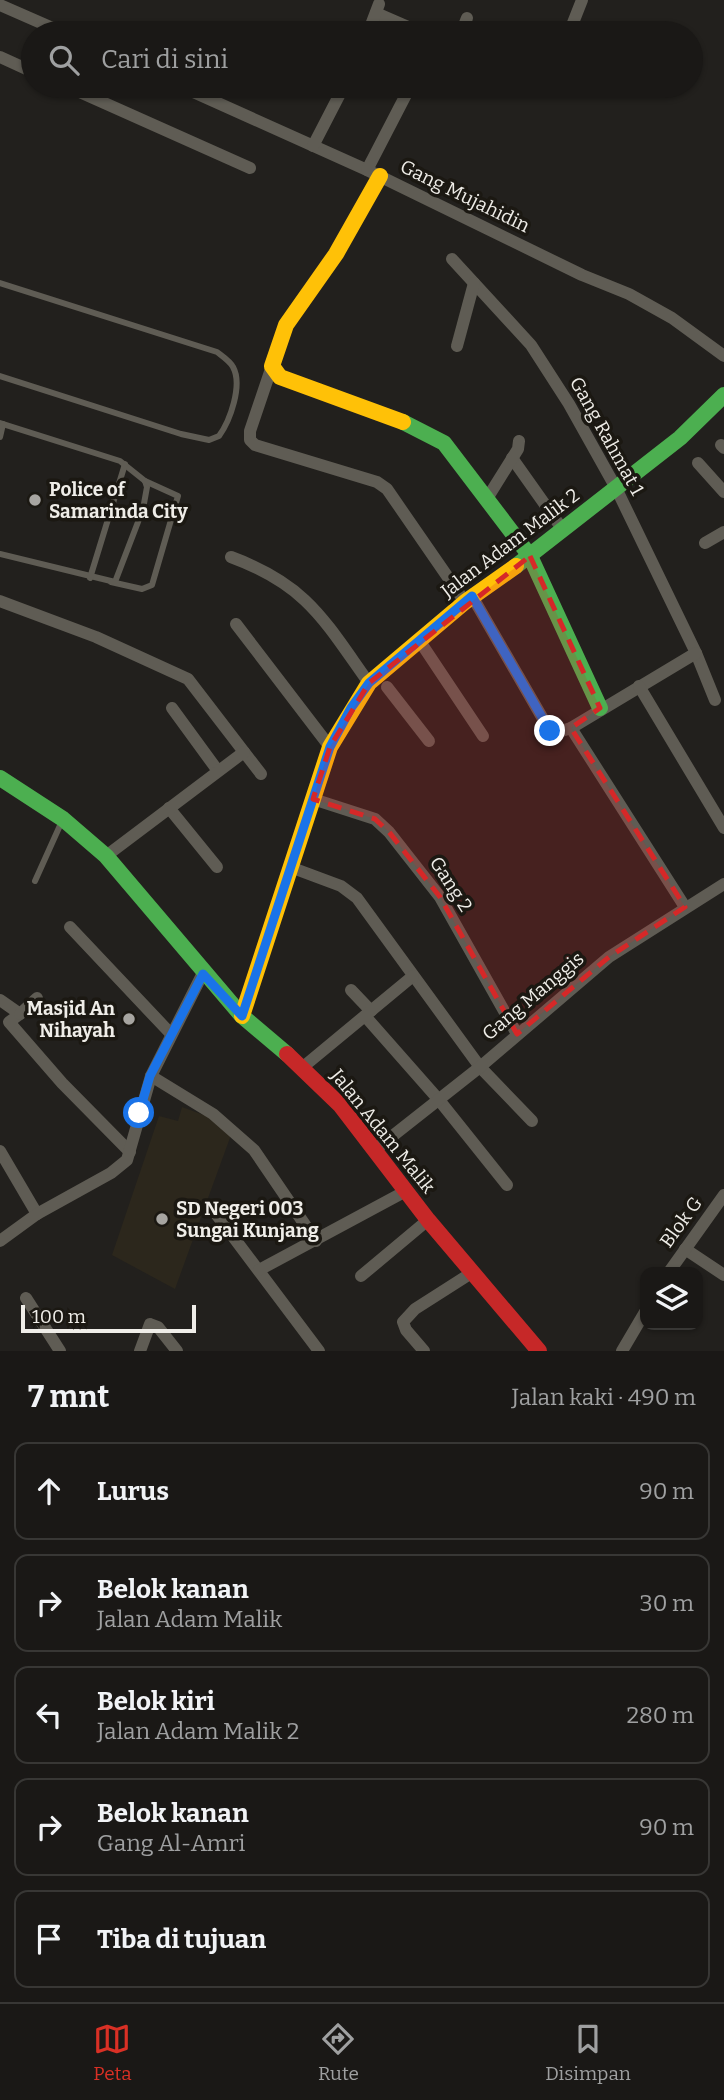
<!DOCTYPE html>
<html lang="id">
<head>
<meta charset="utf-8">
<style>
	:root { --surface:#1a1816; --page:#23211f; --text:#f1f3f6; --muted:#9fa0a1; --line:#383735; --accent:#d93025 }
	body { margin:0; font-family:Bitter,serif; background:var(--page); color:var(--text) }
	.controls { position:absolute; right:21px; bottom:21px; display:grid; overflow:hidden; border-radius:14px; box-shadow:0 2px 5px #0004 }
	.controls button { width:63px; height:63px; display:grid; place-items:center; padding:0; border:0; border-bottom:2px solid var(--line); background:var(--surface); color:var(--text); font:35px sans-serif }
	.scale { position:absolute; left:21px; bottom:18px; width:175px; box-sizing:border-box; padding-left:7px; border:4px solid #efede8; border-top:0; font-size:19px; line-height:24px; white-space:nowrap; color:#efede8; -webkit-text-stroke:5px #1b1812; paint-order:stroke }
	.stop { position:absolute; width:21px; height:21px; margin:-16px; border:5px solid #1a73e8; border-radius:50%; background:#fff }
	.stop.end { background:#1a73e8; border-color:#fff; box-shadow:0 2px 7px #0008 }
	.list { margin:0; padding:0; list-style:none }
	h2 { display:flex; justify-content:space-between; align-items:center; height:91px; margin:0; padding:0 28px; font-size:30px }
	h2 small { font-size:23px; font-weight:400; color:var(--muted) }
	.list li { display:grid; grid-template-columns:46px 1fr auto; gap:21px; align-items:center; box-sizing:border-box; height:98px; margin:0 14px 14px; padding:0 14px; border:2px solid var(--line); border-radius:14px }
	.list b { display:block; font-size:26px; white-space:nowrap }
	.list p { margin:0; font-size:23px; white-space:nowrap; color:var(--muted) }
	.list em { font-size:23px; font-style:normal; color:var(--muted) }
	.icon { flex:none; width:38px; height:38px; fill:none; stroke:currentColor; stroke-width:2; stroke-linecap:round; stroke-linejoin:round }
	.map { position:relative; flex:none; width:724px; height:1351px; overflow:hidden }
	.search { position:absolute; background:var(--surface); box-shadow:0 2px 5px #0004; left:21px; right:21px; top:21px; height:77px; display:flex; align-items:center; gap:18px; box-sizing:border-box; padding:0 24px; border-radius:38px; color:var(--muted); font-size:26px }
	.sheet { height:651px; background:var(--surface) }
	nav { display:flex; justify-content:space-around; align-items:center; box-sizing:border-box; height:98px; border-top:2px solid var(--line); background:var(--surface); font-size:19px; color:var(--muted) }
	nav a { display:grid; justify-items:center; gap:4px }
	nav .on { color:var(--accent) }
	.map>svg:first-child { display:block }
	.built { fill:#2c271c }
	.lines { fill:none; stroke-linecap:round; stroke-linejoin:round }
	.lane { stroke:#5f5c54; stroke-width:6 }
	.street { stroke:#5f5c54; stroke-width:12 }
	.fast { stroke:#4caf50; stroke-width:16 }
	.slow { stroke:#ffc107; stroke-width:16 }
	.jam { stroke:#c62828; stroke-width:16 }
	.route { stroke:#1a73e8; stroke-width:9 }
	.marked { fill:#d62828; fill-opacity:0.2; stroke:#d62828; stroke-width:5; stroke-dasharray:14 9; stroke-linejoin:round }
	.poi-dot { fill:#a7a5a1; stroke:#1b1812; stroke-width:2.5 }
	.labels { text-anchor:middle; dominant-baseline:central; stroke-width:7; stroke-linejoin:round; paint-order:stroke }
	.street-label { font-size:19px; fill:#efede8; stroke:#1b1812 }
	.poi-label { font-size:19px; font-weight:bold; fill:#efede8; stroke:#1b1812; text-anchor:start }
</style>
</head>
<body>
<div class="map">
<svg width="724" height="1351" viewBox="0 0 724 1351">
	<rect width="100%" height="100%" fill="#22201d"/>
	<polygon class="built" points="182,1107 220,1121 231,1135 175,1289 112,1255 159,1116 178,1121"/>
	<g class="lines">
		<g class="lane">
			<path d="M 0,283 L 217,352 C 222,356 230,361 233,367 C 243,385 230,421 219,436 L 209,440 L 181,434 L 0,376"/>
			<polyline points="0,423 120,461 145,481 147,487 143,509 115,582 0,554"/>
			<polyline points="0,437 3,424"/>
			<polyline points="90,578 125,464"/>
			<polyline points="111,582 142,589 152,585 178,496 145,481"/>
			<polyline points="35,881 62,821"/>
		</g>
		<g class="street">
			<polyline points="0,5 64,33"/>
			<polyline points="376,13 422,33"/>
			<polyline points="368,33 379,4"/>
			<polyline points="461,33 467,18"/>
			<polyline points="569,33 582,0"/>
			<polyline points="0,57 33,72"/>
			<polyline points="180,86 367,170 582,275 629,294 672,318 724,356"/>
			<polyline points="73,89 250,168"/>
			<polyline points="313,146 344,86"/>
			<polyline points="367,170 410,87"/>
			<polyline points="452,259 531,345 569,404 616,488 696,653 715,700"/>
			<polyline points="457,346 474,283"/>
			<polyline points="272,366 250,431 250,440 255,445 377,482 387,489 465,602"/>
			<polyline points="721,445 724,448"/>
			<polyline points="512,458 563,530"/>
			<polyline points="698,463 724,492"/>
			<polyline points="488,497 518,449 519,441"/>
			<polyline points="705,543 724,532"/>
			<path d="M 231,557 C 307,585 324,620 369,683"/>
			<polyline points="472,596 550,731 555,733 571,728 696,653"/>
			<polyline points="0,601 96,637 188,679 261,774"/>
			<polyline points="236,624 330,747"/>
			<polyline points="419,640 483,736"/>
			<polyline points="639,686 724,828"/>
			<polyline points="387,687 429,741"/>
			<polyline points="172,708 218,771"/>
			<polyline points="571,728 685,907"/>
			<polyline points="313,799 375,819 389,832 440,897 517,1034"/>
			<polyline points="169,808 217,867"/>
			<polyline points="106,856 244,752"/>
			<polyline points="290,867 341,886 357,898 480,1067 532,1121"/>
			<polyline points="70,927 171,1034"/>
			<polyline points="351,990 371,1011"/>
			<polyline points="0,1000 20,1014 9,1022 62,1083 130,1152"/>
			<polyline points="20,1014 37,998"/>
			<polyline points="365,1016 439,1100 507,1185"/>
			<polyline points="303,1067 413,976"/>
			<polyline points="151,1076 213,1114 254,1150 316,1241"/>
			<polyline points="376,1149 480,1067 609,957 724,884"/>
			<polyline points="0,1151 37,1214"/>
			<polyline points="216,1214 319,1351"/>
			<polyline points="0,1241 37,1214 111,1173 127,1160 151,1076 203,973"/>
			<polyline points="685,1249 724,1275"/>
			<polyline points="259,1270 406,1191"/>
			<polyline points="669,1272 724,1195"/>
			<polyline points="361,1276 428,1220"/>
			<polyline points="26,1298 60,1351"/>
			<polyline points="140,1351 150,1324 158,1327 177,1351"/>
			<polyline points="424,1351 406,1330 403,1322 415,1309 473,1272"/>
			<polyline points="622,1351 645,1312"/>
		</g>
		<g class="fast">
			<polyline points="403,422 444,443 530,556 600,708"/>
			<polyline points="516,566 680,438 724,395"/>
			<polyline points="0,778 63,819 106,856 242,1016 287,1054"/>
		</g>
		<g class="slow">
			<polyline points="380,176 336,254 286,325 272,366 280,377 403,422"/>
			<polyline points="242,1016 330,747 369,683 465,602 516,566"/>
		</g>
		<polyline class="jam" points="287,1054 340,1105 428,1220 539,1351"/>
	</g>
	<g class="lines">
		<polyline class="route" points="139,1113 150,1076 203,974 242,1016 330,747 351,708 369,683 472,596 550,731"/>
	</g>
	<path class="marked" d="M 530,556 L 600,708 L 571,728 L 685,907 L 609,957 L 517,1034 L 440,897 L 389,832 L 375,819 L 313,799 L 330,747 L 369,683 Z"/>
	<g class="poi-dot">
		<circle cx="35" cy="500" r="7"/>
		<circle cx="129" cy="1019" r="7"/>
		<circle cx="162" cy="1219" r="7"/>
	</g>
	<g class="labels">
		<g class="street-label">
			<text transform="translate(465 196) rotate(26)">Gang Mujahidin</text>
			<text transform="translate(607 436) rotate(61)">Gang Rahmat 1</text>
			<text transform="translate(510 543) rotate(-37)">Jalan Adam Malik 2</text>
			<text transform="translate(451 884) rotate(57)">Gang 2</text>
			<text transform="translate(533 996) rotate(-40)">Gang Manggis</text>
			<text transform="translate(383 1131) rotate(51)">Jalan Adam Malik</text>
			<text transform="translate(681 1222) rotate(-54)">Blok G</text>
		</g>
		<g class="poi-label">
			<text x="49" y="489">Police of<tspan x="49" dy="22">Samarinda City</tspan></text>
			<text x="115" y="1008" text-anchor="end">Masjid An<tspan x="115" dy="22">Nihayah</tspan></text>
			<text x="176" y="1208">SD Negeri 003<tspan x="176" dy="22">Sungai Kunjang</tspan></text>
		</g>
	</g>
</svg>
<div class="controls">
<button><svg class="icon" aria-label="layers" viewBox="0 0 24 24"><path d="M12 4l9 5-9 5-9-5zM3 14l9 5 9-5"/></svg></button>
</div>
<div class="scale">100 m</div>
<div class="stop" style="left:139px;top:1113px"></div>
<div class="stop end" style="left:550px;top:731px"></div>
<div class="search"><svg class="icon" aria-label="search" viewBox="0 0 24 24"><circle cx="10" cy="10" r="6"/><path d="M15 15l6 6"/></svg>Cari di sini</div>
</div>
<section class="sheet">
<h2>7 mnt<small>Jalan kaki · 490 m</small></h2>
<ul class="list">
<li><svg class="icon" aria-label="ahead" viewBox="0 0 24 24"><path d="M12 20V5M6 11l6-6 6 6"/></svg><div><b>Lurus</b></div><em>90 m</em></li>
<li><svg class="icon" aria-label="right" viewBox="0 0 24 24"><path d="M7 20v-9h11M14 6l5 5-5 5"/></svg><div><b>Belok kanan</b><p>Jalan Adam Malik</p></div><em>30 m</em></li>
<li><svg class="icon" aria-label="left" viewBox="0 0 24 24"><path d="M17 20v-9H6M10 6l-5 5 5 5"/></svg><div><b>Belok kiri</b><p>Jalan Adam Malik 2</p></div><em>280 m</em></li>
<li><svg class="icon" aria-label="right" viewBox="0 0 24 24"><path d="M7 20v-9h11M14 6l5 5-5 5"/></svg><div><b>Belok kanan</b><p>Gang Al-Amri</p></div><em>90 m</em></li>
<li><svg class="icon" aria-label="arrive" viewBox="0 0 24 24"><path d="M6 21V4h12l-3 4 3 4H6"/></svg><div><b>Tiba di tujuan</b></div></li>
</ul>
</section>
<nav>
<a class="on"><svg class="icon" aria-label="map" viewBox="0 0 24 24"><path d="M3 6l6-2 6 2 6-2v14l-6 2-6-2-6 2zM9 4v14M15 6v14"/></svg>Peta</a>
<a><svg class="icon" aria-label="directions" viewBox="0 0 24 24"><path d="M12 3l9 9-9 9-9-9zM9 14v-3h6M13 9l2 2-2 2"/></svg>Rute</a>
<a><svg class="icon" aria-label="saved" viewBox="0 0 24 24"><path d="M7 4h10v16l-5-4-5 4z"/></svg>Disimpan</a>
</nav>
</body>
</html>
